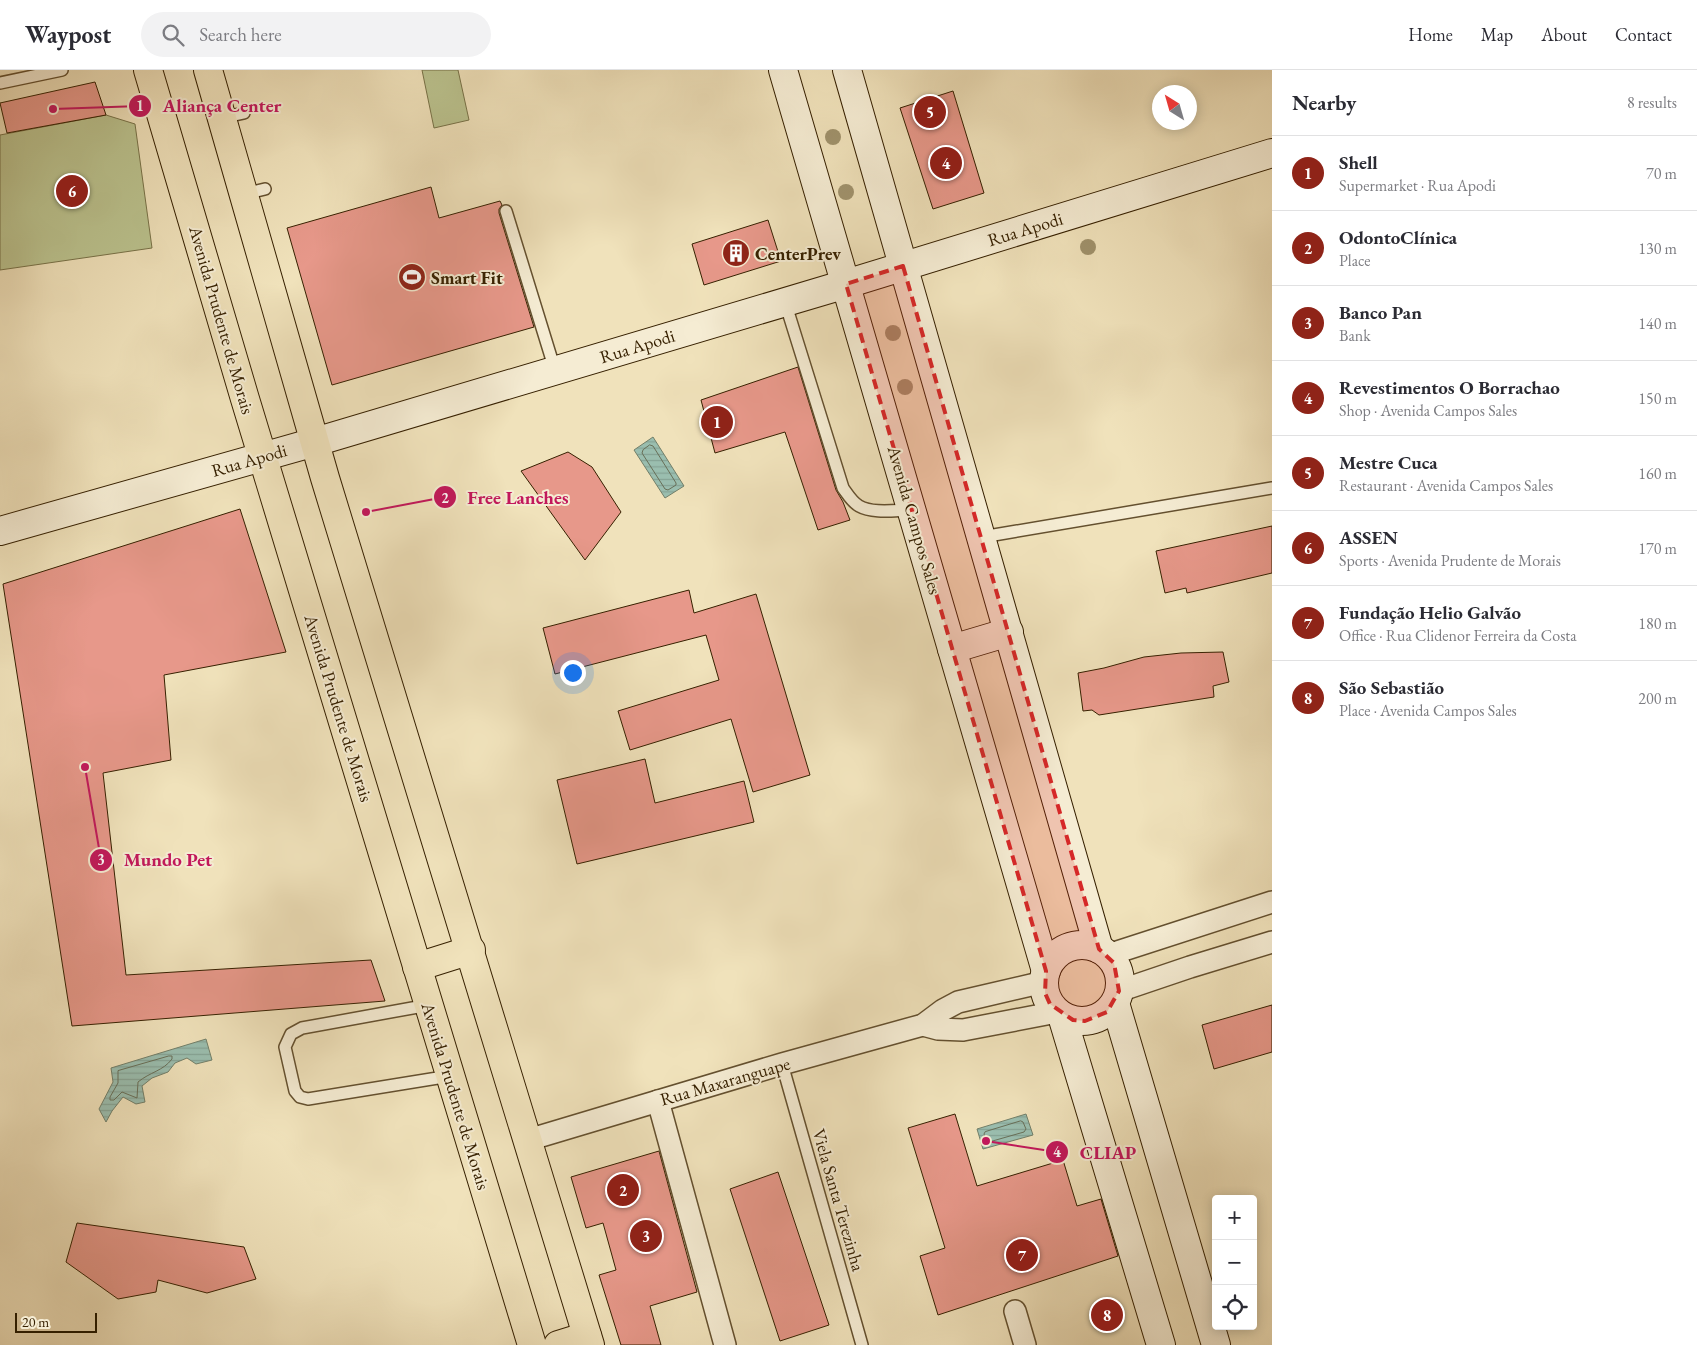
<!DOCTYPE html>
<html lang="en">
<head>
<meta charset="utf-8">
<style>
	:root { --surface:#fff; --page:#f2f2f3; --text:#2b2b33; --muted:#7c7c81; --line:#e1e1e2; --accent:#8f2418 }
	body { margin:0; font-family:"EB Garamond",serif; background:var(--page); color:var(--text) }
	.controls { position:absolute; right:15px; bottom:15px; display:grid; overflow:hidden; border-radius:5px; box-shadow:0 2px 12px #0003 }
	.controls button { width:45px; height:45px; display:grid; place-items:center; padding:0; border:0; border-bottom:1px solid var(--line); background:var(--surface); color:var(--text); font:25px sans-serif }
	.compass { position:absolute; left:1152px; top:15px; width:45px; height:45px; border-radius:50%; background:var(--surface); box-shadow:0 2px 12px #0003; rotate:323deg }
	.scale { position:absolute; left:15px; bottom:12px; width:82px; box-sizing:border-box; padding-left:5px; border:2px solid #362000; border-top:0; font-size:14px; line-height:18px; white-space:nowrap; color:#362000; -webkit-text-stroke:4px #f5ecd3; paint-order:stroke }
	.you { position:absolute; left:572px; top:602px; width:18px; height:18px; margin:-12px; border:4px solid #fff; border-radius:50%; background:#1a73e8; box-shadow:0 0 0 8px #1a73e833 }
	.badge { display:grid; place-items:center; width:32px; height:32px; border-radius:50%; background:var(--accent); color:#fff; font-size:16px; font-weight:700 }
	.pin { position:absolute; translate:-50% -50%; border:2px solid #fff; box-shadow:0 1px 5px #0006 }
	.list { margin:0; padding:0; list-style:none }
	h2 { display:flex; justify-content:space-between; align-items:center; height:65px; margin:0; padding:0 20px; font-size:21px }
	h2 small { font-size:16px; font-weight:400; color:var(--muted) }
	.list li { display:grid; grid-template-columns:32px 1fr auto; gap:15px; align-items:center; box-sizing:border-box; height:75px; padding:0 20px; border-top:1px solid var(--line) }
	.list b { display:block; font-size:19px; white-space:nowrap }
	.list p { margin:0; font-size:16px; white-space:nowrap; color:var(--muted) }
	.list em { font-size:16px; font-style:normal; color:var(--muted) }
	.icon { flex:none; width:28px; height:28px; fill:none; stroke:currentColor; stroke-width:2; stroke-linecap:round; stroke-linejoin:round }
	.map { position:relative; flex:none; width:1272px; height:1275px; overflow:hidden }
	header { display:flex; align-items:center; gap:30px; box-sizing:border-box; height:70px; padding:0 25px; background:var(--surface); border-bottom:1px solid var(--line) }
	header strong { font-size:24px }
	nav { display:flex; gap:28px; margin-inline-start:auto; font-size:18px }
	.search { width:350px; height:45px; background:var(--page); display:flex; align-items:center; gap:12px; box-sizing:border-box; padding:0 18px; border-radius:28px; color:var(--muted); font-size:19px }
	main { display:flex }
	aside { flex:1; background:var(--surface) }
	.map>svg:first-child { display:block }
	.pitch { fill:#bbc38f; stroke:#787248 }
	.water { fill:url(#water-rules); stroke:#727f69 }
	.lines { fill:none; stroke-linecap:round; stroke-linejoin:round }
	.shore { stroke:#686f58; stroke-width:1 }
	.building { fill:#e7988a; stroke:#362000 }
	.lane-casing { stroke:#64502f; stroke-width:14 }
	.street-casing { stroke:#64502f; stroke-width:24 }
	.secondary-casing { stroke:#362000; stroke-width:30 }
	.primary-casing { stroke:#362000; stroke-width:30 }
	.lane { stroke:#f5ecd3; stroke-width:11 }
	.street { stroke:#f5ecd3; stroke-width:21 }
	.secondary { stroke:#f5ecd3; stroke-width:28 }
	.primary { stroke:#f0e2bb; stroke-width:28 }
	.tree { fill:#a0926c }
	.marked { fill:#d62828; fill-opacity:0.2; stroke:#d62828; stroke-width:4; stroke-dasharray:10 6; stroke-linejoin:round }
	.labels { text-anchor:middle; dominant-baseline:central; stroke-width:4; stroke-linejoin:round; paint-order:stroke }
	.street-label { font-size:18px; fill:#362000; stroke:#f5ecd3 }
	.poi-label { font-size:18px; font-weight:bold; fill:#362000; stroke:#f5ecd3; text-anchor:start }
	.leader { fill:none; stroke:#c2185b; stroke-width:2 }
	.callout-dot { fill:#c2185b; stroke:#f5ecd3; stroke-width:2 }
	.mark-label { font-size:15px; text-anchor:middle; font-weight:bold; fill:#fff }
	.callout-label { font-size:19px; text-anchor:middle; font-weight:bold; fill:#c2185b; stroke:#f5ecd3; stroke-width:4; stroke-linejoin:round; paint-order:stroke }
</style>
</head>
<body>
<header>
<strong>Waypost</strong>
<div class="search"><svg class="icon" aria-label="search" viewBox="0 0 24 24"><circle cx="10" cy="10" r="6"/><path d="M15 15l6 6"/></svg>Search here</div>
<nav><a>Home</a><a>Map</a><a>About</a><a>Contact</a></nav>
</header>
<main>
<div class="map">
<svg width="1272" height="1275" viewBox="0 0 1272 1275">
	<defs>
		<pattern id="water-rules" width="6" height="5" patternUnits="userSpaceOnUse" patternTransform="scale(1.25)"><rect width="6" height="5" fill="#9abeaf"/><path d="M0 2.5h6" fill="none" stroke="#85a395"/></pattern>
	</defs>
	<rect width="100%" height="100%" fill="#f0e2bb"/>
	<filter id="stains"><feTurbulence type="fractalNoise" baseFrequency=".004" numOctaves="4"/><feColorMatrix values="0 0 0 0 .2 0 0 0 0 .09 0 0 0 0 .02 0 0 0 .5 -.17"/></filter>
	<radialGradient id="worn" r=".72"><stop offset=".6" stop-color="#630" stop-opacity="0"/><stop offset="1" stop-color="#630" stop-opacity=".3"/></radialGradient>
	<g class="pitch">
		<polygon points="422,0 458,0 469,50 434,58"/>
		<polygon points="106,45 135,54 152,178 0,200 0,65"/>
	</g>
	<g class="water">
		<polygon points="653,367 684,416 665,428 634,380"/>
		<polygon points="206,969 212,990 196,994 187,988 175,993 168,1002 152,1008 142,1016 145,1032 136,1034 123,1027 112,1041 106,1052 99,1039 113,1012 111,998"/>
		<polygon points="1026,1044 1033,1065 983,1079 977,1059"/>
	</g>
	<g class="lines">
		<g class="shore">
			<polygon points="650,375 653,376 676,413 676,415 668,420 665,419 642,383 643,380"/>
			<path d="M 169,986 L 172,986 L 172,989 C 163,1001 150,1002 138,1012 L 137,1028 L 122,1022 L 114,1030 L 110,1030 L 110,1027 L 118,1013 L 118,1001 Z"/>
			<polygon points="1021,1051 1023,1052 1026,1059 1024,1062 989,1072 986,1071 984,1064 985,1062"/>
		</g>
	</g>
	<g class="building">
		<polygon points="95,12 106,45 7,63 0,33"/>
		<polygon points="953,21 984,123 933,139 900,38"/>
		<polygon points="431,117 439,148 500,131 502,135 499,139 499,143 534,257 332,315 287,158"/>
		<polygon points="768,150 781,191 704,215 692,174"/>
		<polygon points="798,297 836,420 843,432 850,450 818,460 785,362 715,383 701,330"/>
		<polygon points="568,382 592,397 621,442 585,490 521,401"/>
		<polygon points="240,439 286,582 164,605 171,690 103,703 126,905 371,890 385,931 72,956 3,514"/>
		<polygon points="1272,456 1272,503 1187,523 1186,518 1165,523 1156,481"/>
		<polygon points="689,520 694,543 756,524 810,705 753,722 731,649 630,680 618,641 719,610 706,565 555,604 543,558"/>
		<polygon points="1223,582 1229,612 1213,616 1214,627 1099,645 1092,640 1083,641 1078,603 1104,598 1144,587 1181,583"/>
		<polygon points="645,689 655,733 744,711 754,752 577,794 557,710"/>
		<polygon points="1272,935 1272,982 1214,999 1202,955"/>
		<polygon points="955,1044 977,1116 1063,1090 1077,1136 1101,1129 1118,1186 938,1245 920,1186 945,1178 908,1058"/>
		<polygon points="659,1081 697,1222 650,1236 661,1275 621,1275 599,1205 616,1200 603,1153 586,1158 571,1107"/>
		<polygon points="778,1102 829,1255 780,1271 730,1119"/>
		<polygon points="77,1153 244,1177 256,1209 207,1223 158,1210 156,1222 118,1229 66,1192"/>
	</g>
	<g class="lines">
		<g class="lane-casing">
			<g id="lane">
				<polyline points="0,13 62,0"/>
				<polyline points="221,48 244,43"/>
				<polyline points="244,124 265,119"/>
				<polyline points="506,141 555,300"/>
				<path d="M 785,232 L 843,418 C 848,425 852,432 859,436 C 873,444 896,440 912,440"/>
				<polyline points="982,467 1272,418"/>
				<polyline points="429,935 302,958 291,964 285,977 295,1021 300,1027 308,1029 450,1006"/>
				<polyline points="782,994 862,1275"/>
			</g>
		</g>
		<g class="street-casing">
			<g id="street">
				<polyline points="1108,885 1272,832"/>
				<polyline points="1119,921 1190,897 1272,872"/>
				<polyline points="923,955 938,959 963,960 1057,942"/>
				<polyline points="658,1031 725,1275"/>
				<polyline points="528,1070 782,994 923,955 943,940 958,932 1044,912"/>
				<polyline points="1015,1241 1025,1275"/>
			</g>
		</g>
		<g class="secondary-casing">
			<g id="secondary">
				<polyline points="783,0 1046,901"/>
				<polyline points="847,0 1099,879"/>
				<polyline points="0,461 315,372 846,214 1272,83"/>
				<polyline points="952,579 1009,562"/>
				<circle cx="1082" cy="913" r="38"/>
				<polyline points="1115,933 1216,1275"/>
				<polyline points="1062,946 1161,1275"/>
			</g>
		</g>
		<g class="primary-casing">
			<g id="primary">
				<polyline points="148,0 245,329 532,1275"/>
				<polyline points="208,0 325,408 590,1275"/>
				<polyline points="417,897 471,880"/>
				<polyline points="558,1275 587,1266"/>
			</g>
		</g>
		<use href="#lane" class="lane"/>
		<use href="#street" class="street"/>
		<use href="#secondary" class="secondary"/>
		<use href="#primary" class="primary"/>
	</g>
	<g class="tree">
		<circle cx="833" cy="67" r="8"/>
		<circle cx="846" cy="122" r="8"/>
		<circle cx="1088" cy="177" r="8"/>
		<circle cx="893" cy="263" r="8"/>
		<circle cx="905" cy="317" r="8"/>
	</g>
	<path class="marked" d="M 903,196 L 1099,879 L 1114,893 L 1119,921 L 1107,942 L 1085,951 L 1073,950 L 1050,934 L 1045,923 L 1046,901 L 846,214 Z"/>
	<defs>
		<g id="building-disc" transform="scale(1.4375)"><circle r="9.5" fill="#8f2418" stroke="#f5ecd3"/><path d="M-4-6H4V6H1V3H-1V6H-4ZM-2.5-4.3h1.7v1.8h-1.7ZM.8-4.3h1.7v1.8H.8ZM-2.5-1h1.7V.8h-1.7ZM.8-1h1.7V.8H.8Z" fill="#fff"/></g>
		<g id="stadium-disc" transform="scale(1.4375)"><circle r="9.5" fill="#8f2418" stroke="#f5ecd3"/><path d="M0-5a6.5 5 0 1 0 0 10a6.5 5 0 1 0 0-10ZM-3.5-1.8h7v3.6h-7Z" fill="#fff"/></g>
	</defs>
	<g fill-rule="evenodd">
		<use href="#building-disc" x="736" y="183"/>
		<use href="#stadium-disc" x="412" y="207"/>
	</g>
	<g class="labels">
		<g class="street-label">
			<text transform="translate(1025 159) rotate(-17)">Rua Apodi</text>
			<text transform="translate(222 250) rotate(74)">Avenida Prudente de Morais</text>
			<text transform="translate(637 276) rotate(-17)">Rua Apodi</text>
			<text transform="translate(249 390) rotate(-16)">Rua Apodi</text>
			<text transform="translate(915 450) rotate(74)">Avenida Campos Sales</text>
			<text transform="translate(339 638) rotate(73)">Avenida Prudente de Morais</text>
			<text transform="translate(725 1011) rotate(-16)">Rua Maxaranguape</text>
			<text transform="translate(456 1026) rotate(73)">Avenida Prudente de Morais</text>
			<text transform="translate(839 1130) rotate(74)">Viela Santa Terezinha</text>
		</g>
		<g class="poi-label">
			<text x="755" y="183">CenterPrev</text>
			<text x="431" y="207">Smart Fit</text>
		</g>
	</g>
	<path class="leader" d="M53 39L140 36M366 442L445 427M85 697L101 790M986 1071L1057 1082"/>
	<g class="callout-dot">
		<circle cx="53" cy="39" r="5"/>
		<circle cx="366" cy="442" r="5"/>
		<circle cx="85" cy="697" r="5"/>
		<circle cx="986" cy="1071" r="5"/>
		<circle cx="140" cy="36" r="12"/>
		<circle cx="445" cy="427" r="12"/>
		<circle cx="101" cy="790" r="12"/>
		<circle cx="1057" cy="1082" r="12"/>
	</g>
	<g class="mark-label">
		<text x="140" y="41">1</text>
		<text x="445" y="433">2</text>
		<text x="101" y="795">3</text>
		<text x="1057" y="1087">4</text>
	</g>
	<g class="callout-label">
		<text x="222" y="42">Aliança Center</text>
		<text x="518" y="434">Free Lanches</text>
		<text x="168" y="796">Mundo Pet</text>
		<text x="1108" y="1089">CLIAP</text>
	</g>
	<rect width="100%" height="100%" filter="url(#stains)"/>
	<rect width="100%" height="100%" fill="url(#worn)"/>
</svg>
<div class="controls">
<button>+</button>
<button>−</button>
<button><svg class="icon" aria-label="locate" viewBox="0 0 24 24"><circle cx="12" cy="12" r="6"/><path d="M12 2v4M12 18v4M2 12h4M18 12h4"/></svg></button>
</div>
<svg class="compass" viewBox="-18 -18 36 36"><path d="M0-13l5 13h-10z" fill="#e53935"/><path d="M0 13l5-13h-10z" fill="#7c7c81"/></svg>
<div class="scale">20 m</div>
<div class="you"></div>
<div class="pin badge" style="left:717px;top:352px">1</div>
<div class="pin badge" style="left:623px;top:1120px">2</div>
<div class="pin badge" style="left:646px;top:1166px">3</div>
<div class="pin badge" style="left:946px;top:93px">4</div>
<div class="pin badge" style="left:930px;top:42px">5</div>
<div class="pin badge" style="left:72px;top:121px">6</div>
<div class="pin badge" style="left:1022px;top:1185px">7</div>
<div class="pin badge" style="left:1107px;top:1245px">8</div>
</div>
<aside>
<h2>Nearby<small>8 results</small></h2>
<ul class="list">
<li><span class="badge">1</span><div><b>Shell</b><p>Supermarket · Rua Apodi</p></div><em>70 m</em></li>
<li><span class="badge">2</span><div><b>OdontoClínica</b><p>Place</p></div><em>130 m</em></li>
<li><span class="badge">3</span><div><b>Banco Pan</b><p>Bank</p></div><em>140 m</em></li>
<li><span class="badge">4</span><div><b>Revestimentos O Borrachao</b><p>Shop · Avenida Campos Sales</p></div><em>150 m</em></li>
<li><span class="badge">5</span><div><b>Mestre Cuca</b><p>Restaurant · Avenida Campos Sales</p></div><em>160 m</em></li>
<li><span class="badge">6</span><div><b>ASSEN</b><p>Sports · Avenida Prudente de Morais</p></div><em>170 m</em></li>
<li><span class="badge">7</span><div><b>Fundação Helio Galvão</b><p>Office · Rua Clidenor Ferreira da Costa</p></div><em>180 m</em></li>
<li><span class="badge">8</span><div><b>São Sebastião</b><p>Place · Avenida Campos Sales</p></div><em>200 m</em></li>
</ul>
</aside>
</main>
</body>
</html>
